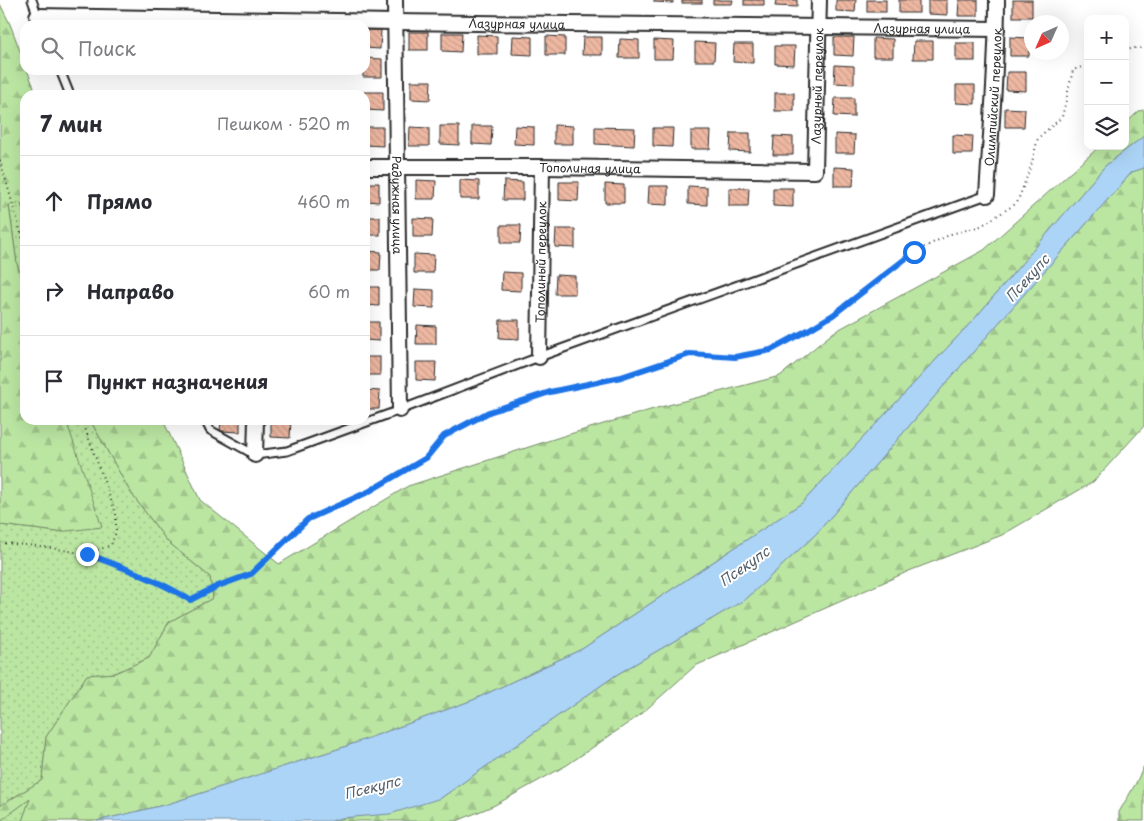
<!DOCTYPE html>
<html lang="ru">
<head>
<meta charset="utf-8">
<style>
	:root { --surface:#fff; --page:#f2f2f3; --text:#2b2b33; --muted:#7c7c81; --line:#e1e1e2 }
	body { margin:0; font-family:"Playpen Sans",sans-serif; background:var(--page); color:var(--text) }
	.controls { position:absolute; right:15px; top:15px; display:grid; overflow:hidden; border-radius:10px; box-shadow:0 5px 20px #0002 }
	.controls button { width:45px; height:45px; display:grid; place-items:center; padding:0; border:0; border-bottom:1px solid var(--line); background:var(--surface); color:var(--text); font:25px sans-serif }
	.compass { position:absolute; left:1024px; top:15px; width:45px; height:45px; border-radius:50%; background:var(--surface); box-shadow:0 5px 20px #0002; rotate:225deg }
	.stop { position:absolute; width:15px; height:15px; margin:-11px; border:4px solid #1a73e8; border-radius:50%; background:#fff }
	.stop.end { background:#1a73e8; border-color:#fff; box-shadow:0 1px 5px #0008 }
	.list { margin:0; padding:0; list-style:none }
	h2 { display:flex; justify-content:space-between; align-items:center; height:65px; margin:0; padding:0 20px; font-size:21px }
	h2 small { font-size:16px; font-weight:400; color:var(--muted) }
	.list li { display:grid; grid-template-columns:32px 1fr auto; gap:15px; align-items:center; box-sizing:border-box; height:90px; padding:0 20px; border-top:1px solid var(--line) }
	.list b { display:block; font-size:19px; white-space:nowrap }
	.list em { font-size:16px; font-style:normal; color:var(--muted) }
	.icon { flex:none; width:28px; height:28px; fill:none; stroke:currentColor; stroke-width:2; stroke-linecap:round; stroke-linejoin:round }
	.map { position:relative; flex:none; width:1144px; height:821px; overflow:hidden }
	.search { position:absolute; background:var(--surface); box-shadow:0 5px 20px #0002; left:20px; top:20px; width:350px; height:55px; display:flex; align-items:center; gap:12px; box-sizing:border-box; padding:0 18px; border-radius:15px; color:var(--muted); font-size:19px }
	.panel { position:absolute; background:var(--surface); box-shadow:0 5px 20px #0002; left:20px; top:90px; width:350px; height:335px; border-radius:15px }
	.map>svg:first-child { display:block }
	.grass { fill:url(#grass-dots); stroke:#738866 }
	.forest { fill:url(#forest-firs); stroke:#738866 }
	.water { fill:#acd4f6; stroke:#7890a5 }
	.building { fill:url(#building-back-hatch); stroke:#2b2b2b }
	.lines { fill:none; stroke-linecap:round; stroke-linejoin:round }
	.lane-casing { stroke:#2b2b2b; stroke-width:11 }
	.street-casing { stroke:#2b2b2b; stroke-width:18 }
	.path { stroke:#2b2b2b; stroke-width:2; stroke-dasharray:1 4; stroke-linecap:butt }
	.lane { stroke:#fff; stroke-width:7 }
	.street { stroke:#fff; stroke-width:14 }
	.route { stroke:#1a73e8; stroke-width:6 }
	.labels { text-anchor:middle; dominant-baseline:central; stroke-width:4; stroke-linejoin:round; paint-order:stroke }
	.street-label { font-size:12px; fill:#2b2b2b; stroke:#fff }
	.water-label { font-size:14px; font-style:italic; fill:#525e68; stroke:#fff }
</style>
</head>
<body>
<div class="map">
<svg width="1144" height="821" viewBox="0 0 1144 821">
	<defs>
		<pattern id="grass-dots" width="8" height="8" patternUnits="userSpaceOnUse" patternTransform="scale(1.25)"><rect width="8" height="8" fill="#bbe6a2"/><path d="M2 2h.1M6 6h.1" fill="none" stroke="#a1c58c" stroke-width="1.8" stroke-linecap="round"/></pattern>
		<pattern id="forest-firs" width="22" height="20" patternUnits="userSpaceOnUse" patternTransform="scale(1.25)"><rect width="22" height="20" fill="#bbe6a2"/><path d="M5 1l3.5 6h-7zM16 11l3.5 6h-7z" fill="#a1c58c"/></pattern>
		<pattern id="building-back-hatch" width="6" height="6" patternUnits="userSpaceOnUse" patternTransform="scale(1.25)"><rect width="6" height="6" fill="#eeb8a2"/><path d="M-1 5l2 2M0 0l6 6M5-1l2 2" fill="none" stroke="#cc9e8c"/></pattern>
	</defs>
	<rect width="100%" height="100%" fill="#fff"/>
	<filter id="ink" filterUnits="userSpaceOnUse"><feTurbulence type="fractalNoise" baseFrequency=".02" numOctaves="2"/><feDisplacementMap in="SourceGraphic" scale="10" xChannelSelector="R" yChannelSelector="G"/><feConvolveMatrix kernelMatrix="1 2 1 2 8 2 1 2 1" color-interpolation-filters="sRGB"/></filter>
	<g filter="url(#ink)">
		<g class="grass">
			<polygon points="21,203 25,217 25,286 17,264 9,205"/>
			<polygon points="66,420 90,420 131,493 167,541 210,577 213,598 169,622 149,658 115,673 87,675 46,737 42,780 0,806 0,525 58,532 69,430"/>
			<polygon points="31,798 22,821 0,821"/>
		</g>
		<g class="forest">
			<polygon points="0,4 10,24 25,64 25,70 27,70 37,95 25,95 25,217 21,203 9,205 17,264 25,286 25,420 66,420 102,527 58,532 0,525"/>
			<polygon points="1144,110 1144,136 1105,166 976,317 802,503 582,649 473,700 344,747 168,804 97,821 22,821 30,799 0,821 0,806 42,780 46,737 87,675 115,673 149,658 169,622 213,598 210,577 167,541 131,493 90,420 163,420 200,500 279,564 408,486 560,437 657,408 780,376 834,332 984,250 1100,146 1125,146 1125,124 1139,111"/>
			<polygon points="1144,168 1144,426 1093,482 1002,535 909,571 695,666 640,715 567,765 495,805 457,821 331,821 441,798 616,675 746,599 816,534 960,367 1132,172"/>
			<polygon points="1144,766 1144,821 1119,821 1119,812 1136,783"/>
		</g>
		<polygon class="water" points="1144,136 1144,168 1132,172 960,367 816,534 746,599 616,675 441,798 390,814 341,818 331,821 97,821 168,804 344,747 473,700 582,649 802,503 976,317 1105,166"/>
		<g class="building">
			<polygon points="654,0 673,0 673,3 654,2"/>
			<rect x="682" y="0" width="20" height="3"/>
			<polygon points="713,0 733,0 732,4 713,4"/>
			<rect x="744" y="0" width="20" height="5"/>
			<polygon points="776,0 797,0 797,7 775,6"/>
			<polygon points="836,0 856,0 855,12 836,11"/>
			<rect x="867" y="0" width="19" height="12"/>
			<rect x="899" y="0" width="20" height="13"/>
			<polygon points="928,0 947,0 947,15 928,14"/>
			<polygon points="959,0 978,0 978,16 958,16"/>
			<rect x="1013" y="0" width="19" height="17"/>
			<polygon points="365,30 381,30 380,49 365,48"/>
			<rect x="409" y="32" width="19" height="18"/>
			<polygon points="442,33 462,33 461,52 442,51"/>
			<polygon points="477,35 497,36 497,54 477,54"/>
			<polygon points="513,36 532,37 532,55 512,54"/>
			<polygon points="546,36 565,37 565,55 546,55"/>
			<polygon points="583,37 602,37 602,55 582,55"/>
			<polygon points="834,37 854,37 853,56 834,55"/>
			<polygon points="1010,37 1029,38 1029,56 1010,56"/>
			<polygon points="873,38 893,39 893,57 873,57"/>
			<polygon points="620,39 639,40 639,58 619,58"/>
			<polygon points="654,40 674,41 673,59 654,59"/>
			<polygon points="914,41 933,41 933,59 913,59"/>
			<polygon points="695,42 715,43 714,61 695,61"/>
			<rect x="956" y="43" width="19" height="18"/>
			<polygon points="734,44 753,44 753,63 733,62"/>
			<polygon points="775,46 795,46 794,65 775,64"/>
			<polygon points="365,58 382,59 382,77 363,77 363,70 365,70"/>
			<polygon points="835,65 854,66 854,84 834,83"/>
			<polygon points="1007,72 1026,72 1026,91 1006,90"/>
			<polygon points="411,81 431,81 430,100 411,99"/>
			<polygon points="956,85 975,85 975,104 956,103"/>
			<polygon points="364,92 383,92 383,111 365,110 365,95 364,95"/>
			<rect x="775" y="93" width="19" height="18"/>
			<polygon points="835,98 854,98 854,117 834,116"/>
			<polygon points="1005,108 1025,109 1024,127 1005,127"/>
			<polygon points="554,125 573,126 573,144 554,144"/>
			<polygon points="440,126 459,126 459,145 440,144"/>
			<polygon points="472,126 492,126 491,145 472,144"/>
			<polygon points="515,126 534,127 534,145 514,144"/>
			<polygon points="365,127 383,127 383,146 365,145"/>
			<polygon points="410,127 429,128 429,146 409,146"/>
			<polygon points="595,127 635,128 634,146 595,144"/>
			<polygon points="653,128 673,128 672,147 653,146"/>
			<polygon points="691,131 711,131 710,149 691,149"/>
			<polygon points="731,133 750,133 750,152 730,151"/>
			<polygon points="835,134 855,135 854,153 835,153"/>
			<polygon points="953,135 973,136 972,154 953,154"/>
			<polygon points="774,136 793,137 793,155 773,155"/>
			<polygon points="834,167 854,168 853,186 834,186"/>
			<polygon points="416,180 436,181 435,199 416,199"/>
			<polygon points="460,180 479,181 479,199 460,199"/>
			<polygon points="504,181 523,182 523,200 503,200"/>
			<polygon points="559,182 579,182 578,201 559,200"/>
			<polygon points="365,183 379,183 379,202 365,201"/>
			<polygon points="605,184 624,185 624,203 605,203"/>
			<polygon points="649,186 668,186 668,205 648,204"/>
			<polygon points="688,186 707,187 707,205 688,204"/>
			<polygon points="729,188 749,188 748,206 729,206"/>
			<polygon points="773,188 793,188 793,207 773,206"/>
			<rect x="365" y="217" width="15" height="18"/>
			<polygon points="413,218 433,219 432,237 413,237"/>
			<polygon points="501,225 521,225 520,243 501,243"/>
			<polygon points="556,229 575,229 575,248 555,247"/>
			<polygon points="365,251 381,252 380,270 365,270"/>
			<polygon points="414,254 434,255 433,273 414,273"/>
			<polygon points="502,272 521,273 521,291 501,290"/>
			<polygon points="556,275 575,276 575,294 555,294"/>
			<polygon points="365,287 379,287 379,306 365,305"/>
			<polygon points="415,289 434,290 434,308 414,307"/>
			<polygon points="500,320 519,320 519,339 499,338"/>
			<polygon points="365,322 379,322 379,341 365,340"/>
			<polygon points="417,325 436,326 436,344 416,344"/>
			<rect x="365" y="357" width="15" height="18"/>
			<polygon points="416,362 436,362 435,381 416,380"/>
			<polygon points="365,390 380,391 379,409 365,409"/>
			<polygon points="221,420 240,420 240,432 220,431"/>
			<polygon points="271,420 291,420 290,438 271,437"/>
		</g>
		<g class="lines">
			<g class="lane-casing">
				<g id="lane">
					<polyline points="32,0 41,25"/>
					<polyline points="60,70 70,95"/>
					<polyline points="205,420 210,430 255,455 287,451 400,410 539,357 987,195"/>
				</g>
			</g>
			<g class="street-casing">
				<g id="street">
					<path id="s1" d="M 395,0 L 400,410"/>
					<path id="s2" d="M 37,16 L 395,22 L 997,29"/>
					<path id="s3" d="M 365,167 L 542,167 L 815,171 L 819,0"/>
					<path id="s4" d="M 987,195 C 991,130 997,65 997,0"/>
					<path id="s5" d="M 539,357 L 542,167"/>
					<polyline points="255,455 256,420"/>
				</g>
			</g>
			<g class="path">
				<polyline points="1125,51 1133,48 1144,48"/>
				<polyline points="0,160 25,247"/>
				<polyline points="82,420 116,514 116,532 111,545 87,554"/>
				<polyline points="0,543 39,546 87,554 121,566 174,590 190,600 218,586 251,574 308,519 368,492 426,458 444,436 489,412 550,392 621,377 691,354 735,357 771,350 808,331 833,315 914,252 951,234 981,226 1017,203 1031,166 1038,138 1062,117 1073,70 1088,65"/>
			</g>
			<use href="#lane" class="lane"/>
			<use href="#street" class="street"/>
		</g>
	</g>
	<g class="lines" filter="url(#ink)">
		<path class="route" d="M 87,554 C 122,567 158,580 190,600 L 218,586 L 251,574 L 308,519 L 368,492 L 426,458 L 444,436 L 489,412 L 550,392 L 621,377 L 690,354 L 735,357 L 771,350 L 808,330 L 833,315 L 914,252"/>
	</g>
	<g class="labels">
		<g class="street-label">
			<text stroke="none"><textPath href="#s2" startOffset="480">Лазурная улица</textPath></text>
			<text stroke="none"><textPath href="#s2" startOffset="885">Лазурная улица</textPath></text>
			<text stroke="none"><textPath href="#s3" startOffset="535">Лазурный переулок</textPath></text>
			<text stroke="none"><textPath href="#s4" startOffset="98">Олимпийский переулок</textPath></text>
			<text stroke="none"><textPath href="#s3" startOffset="225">Тополиная улица</textPath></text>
			<text stroke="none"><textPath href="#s1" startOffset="205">Радужная улица</textPath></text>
			<text stroke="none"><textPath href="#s5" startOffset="95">Тополиный переулок</textPath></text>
		</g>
		<g class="water-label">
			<text transform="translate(1027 278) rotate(-48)">Псекупс</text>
			<text transform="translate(744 566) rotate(-35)">Псекупс</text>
			<text transform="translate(372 787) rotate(-14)">Псекупс</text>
		</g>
	</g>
</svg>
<div class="controls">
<button>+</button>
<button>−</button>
<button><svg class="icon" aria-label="layers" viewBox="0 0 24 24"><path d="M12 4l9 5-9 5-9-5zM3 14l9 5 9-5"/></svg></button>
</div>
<svg class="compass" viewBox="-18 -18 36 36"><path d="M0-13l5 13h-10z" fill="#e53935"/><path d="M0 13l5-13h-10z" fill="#7c7c81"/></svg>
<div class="stop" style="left:914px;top:252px"></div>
<div class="stop end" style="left:87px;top:554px"></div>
<div class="search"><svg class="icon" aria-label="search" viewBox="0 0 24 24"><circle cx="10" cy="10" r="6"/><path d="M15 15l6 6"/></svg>Поиск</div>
<section class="panel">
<h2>7 мин<small>Пешком · 520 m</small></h2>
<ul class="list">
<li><svg class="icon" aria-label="ahead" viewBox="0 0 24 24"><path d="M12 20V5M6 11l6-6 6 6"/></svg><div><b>Прямо</b></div><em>460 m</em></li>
<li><svg class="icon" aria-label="right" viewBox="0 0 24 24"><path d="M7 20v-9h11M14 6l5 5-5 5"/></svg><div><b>Направо</b></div><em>60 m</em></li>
<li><svg class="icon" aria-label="arrive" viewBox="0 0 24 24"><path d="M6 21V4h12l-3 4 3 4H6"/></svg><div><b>Пункт назначения</b></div></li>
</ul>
</section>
</div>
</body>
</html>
